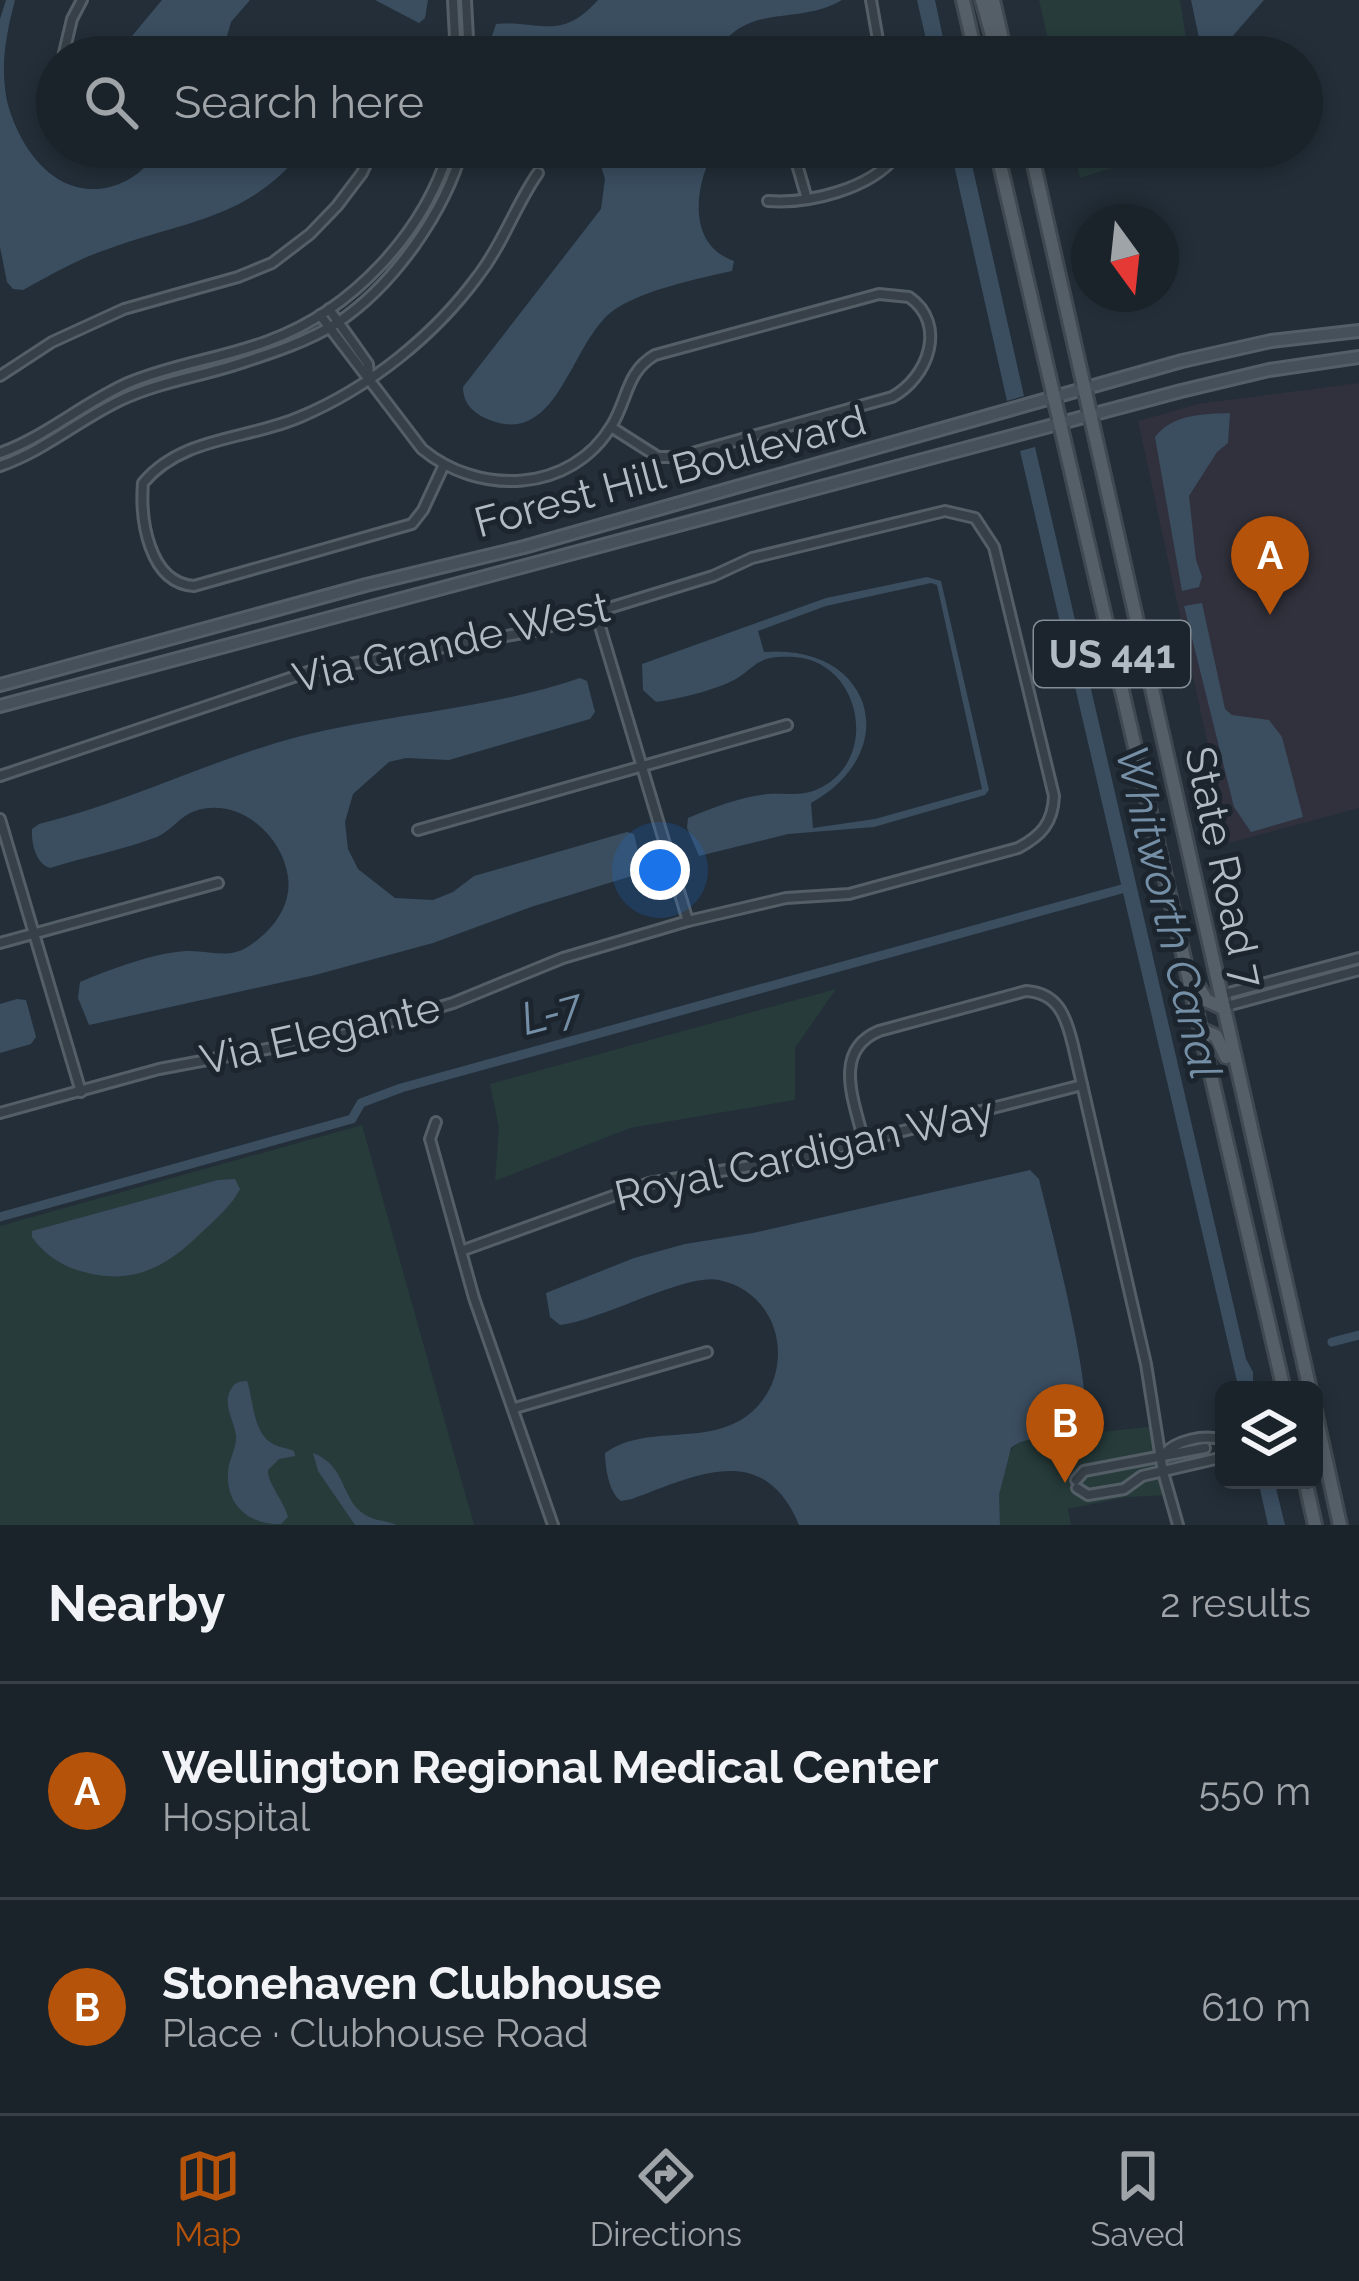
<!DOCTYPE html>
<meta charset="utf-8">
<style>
body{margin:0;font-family:Raleway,sans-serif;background:#232a32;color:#f1f3f6}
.controls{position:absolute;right:36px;bottom:36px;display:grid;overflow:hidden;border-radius:18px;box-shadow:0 6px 18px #0003}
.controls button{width:108px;height:108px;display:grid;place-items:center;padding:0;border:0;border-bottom:3px solid #383f47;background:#1a222a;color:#f1f3f6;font:60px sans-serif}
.compass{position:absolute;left:1071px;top:204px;width:108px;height:108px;border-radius:50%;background:#1a222a;box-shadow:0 6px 18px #0003;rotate:165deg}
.you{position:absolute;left:660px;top:870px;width:42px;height:42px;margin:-30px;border:9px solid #fff;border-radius:50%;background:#1a73e8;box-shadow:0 0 0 18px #1a73e833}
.badge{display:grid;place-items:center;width:78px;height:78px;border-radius:50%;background:#b45309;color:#fff;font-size:39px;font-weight:700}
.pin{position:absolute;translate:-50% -99px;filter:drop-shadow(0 3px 6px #0008)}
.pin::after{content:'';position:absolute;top:63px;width:42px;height:36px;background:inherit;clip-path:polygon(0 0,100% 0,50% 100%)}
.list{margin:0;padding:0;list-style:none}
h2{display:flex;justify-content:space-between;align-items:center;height:156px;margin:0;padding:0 48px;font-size:51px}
h2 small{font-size:39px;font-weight:400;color:#9fa4a8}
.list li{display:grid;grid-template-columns:78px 1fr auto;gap:36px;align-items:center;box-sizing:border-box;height:216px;padding:0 48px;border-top:3px solid #383f47}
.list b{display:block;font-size:45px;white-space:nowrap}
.list p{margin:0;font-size:39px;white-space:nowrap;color:#9fa4a8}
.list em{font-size:39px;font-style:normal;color:#9fa4a8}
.icon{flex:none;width:66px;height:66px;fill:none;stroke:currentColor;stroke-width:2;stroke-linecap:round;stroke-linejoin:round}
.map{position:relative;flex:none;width:1359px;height:1525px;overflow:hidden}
.search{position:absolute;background:#1a222a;box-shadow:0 6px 18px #0003;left:36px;right:36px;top:36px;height:132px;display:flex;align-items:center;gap:30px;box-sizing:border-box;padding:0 42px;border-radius:66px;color:#9fa4a8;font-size:45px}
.sheet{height:588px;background:#1a222a}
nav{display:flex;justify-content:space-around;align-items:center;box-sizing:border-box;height:168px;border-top:3px solid #383f47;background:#1a222a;font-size:33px;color:#9fa4a8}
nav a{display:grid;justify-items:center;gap:6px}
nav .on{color:#b45309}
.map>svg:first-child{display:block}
.medical{fill:#31313d}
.green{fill:#263b3a}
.water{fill:#3a4e60;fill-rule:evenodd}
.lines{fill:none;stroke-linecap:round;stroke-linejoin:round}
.canal{stroke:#3a4e60;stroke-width:9}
.street-casing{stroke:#545e66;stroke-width:14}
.secondary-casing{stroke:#545e66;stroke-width:16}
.primary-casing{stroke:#404951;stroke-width:18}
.street{stroke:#374048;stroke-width:8}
.secondary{stroke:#45505b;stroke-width:10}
.primary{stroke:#555f68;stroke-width:12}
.labels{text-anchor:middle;stroke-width:10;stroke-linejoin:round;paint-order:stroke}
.shield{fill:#1c252d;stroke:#848e97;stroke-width:3}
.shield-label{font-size:39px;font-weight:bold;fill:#b1bbc4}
.street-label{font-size:42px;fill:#b1bbc4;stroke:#1c252d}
.water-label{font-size:45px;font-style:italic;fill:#748fa6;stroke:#1c252d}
</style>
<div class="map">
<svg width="1359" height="1525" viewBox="0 0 1359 1525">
<rect width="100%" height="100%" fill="#232e38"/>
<polygon class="medical" points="1359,383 1359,808 1229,843 1138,421 1198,404"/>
<g class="green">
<polygon points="1039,0 1180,0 1189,57 1052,57"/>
<polygon points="1073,147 1160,147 1142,158 1080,178"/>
<polygon points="836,989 795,1048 795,1100 630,1128 495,1181 499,1128 490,1084"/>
<polygon points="362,1125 474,1525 0,1525 0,1226"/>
<path d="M 1156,1426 L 1170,1495 L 1127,1497 L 1068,1509 L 1071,1525 L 1000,1525 C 997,1499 999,1459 1019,1441 Z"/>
</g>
<g class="water">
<path d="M 6,0 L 15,0 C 6,35 0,65 7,101 C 19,148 55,200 110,187 C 132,181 148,168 159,147 L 306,147 C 248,221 188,219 108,249 C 78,259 50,275 23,290 L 13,289 L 7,282 L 0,247 L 0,19 Z"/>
<polygon points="162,0 250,0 231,22 221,57 131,57 127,42"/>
<polygon points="375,0 428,0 425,18 419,23"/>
<path d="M 598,0 L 842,0 C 797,27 744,0 714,57 L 493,57 L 491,39 L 496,24 C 542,20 560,42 598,0 Z"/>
<polygon points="917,0 935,0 947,57 930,57"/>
<polygon points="1191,0 1264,0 1224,46 1202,52"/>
<path d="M 595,147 L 716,147 C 695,182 685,244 734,261 L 732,271 C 696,279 648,289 617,308 C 569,337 560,457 481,416 C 469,409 463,400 463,387 L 601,209 L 605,179 Z"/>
<polygon points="950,147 968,147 1024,396 1007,401"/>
<path d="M 1230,413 L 1228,443 L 1217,452 L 1189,496 L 1196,560 L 1202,577 L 1199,587 L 1182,591 L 1155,437 C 1173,414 1203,414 1230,413 Z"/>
<polygon points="1035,447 1246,1359 1253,1372 1253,1390 1239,1390 1020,451"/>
<path d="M 927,577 L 941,581 L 989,790 L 985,795 L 874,827 L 788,834 L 699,856 L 687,828 L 688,818 C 711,808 743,796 768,794 C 788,793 804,797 822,787 C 880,756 860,661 794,657 C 751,655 758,669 728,683 C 707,692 678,699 656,702 L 643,690 L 642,664 L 826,598 ZM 931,583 L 937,585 L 982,789 L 875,819 L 813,828 L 811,803 C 906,750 871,643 764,652 L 758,631 L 826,606 Z"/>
<polygon points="1202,603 1225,709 1232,715 1269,720 1282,737 1303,817 1251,832 1234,807 1184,606"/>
<path d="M 580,678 L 587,681 L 595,712 L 590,719 L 449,760 L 406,758 L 389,762 L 353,794 L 345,822 L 348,849 L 358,869 L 395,898 L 433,900 L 453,892 L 474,876 L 627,832 L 634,834 L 642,868 L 635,875 L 531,907 L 433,943 L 315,975 L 89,1025 L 78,998 L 80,982 C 108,970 156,952 187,951 C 209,950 228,960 249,946 C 272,931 292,906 288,877 C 283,836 239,796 195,811 C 180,816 171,831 157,837 C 123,850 85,857 50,868 C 36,864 31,843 32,829 L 39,824 C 129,802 212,759 301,736 C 393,713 490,709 580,678 Z"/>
<polygon points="17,999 26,1000 36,1037 31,1044 0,1053 0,1004"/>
<path d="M 1030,1170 L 1039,1179 C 1047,1213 1101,1414 1081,1431 C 1062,1447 1031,1430 1011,1448 L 999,1495 L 1000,1525 L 799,1525 C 764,1440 697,1475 632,1499 L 621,1501 C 609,1493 605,1467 605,1453 C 644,1425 699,1444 739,1421 C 798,1387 789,1295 719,1280 C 685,1273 603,1320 560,1325 L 550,1317 L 546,1293 L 634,1258 L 685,1244 L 753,1233 Z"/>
<path d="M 235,1179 L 240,1189 C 231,1206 217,1218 203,1231 C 165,1269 130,1287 77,1270 C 60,1265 42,1252 32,1237 L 32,1231 L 218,1180 Z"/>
<path d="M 247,1381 C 254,1400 252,1435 275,1445 C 281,1448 288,1448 294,1451 L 295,1456 L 279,1459 L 268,1470 C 267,1483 284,1501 288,1517 L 281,1524 C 250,1525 226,1506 228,1473 C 228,1460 237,1449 236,1435 C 234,1420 222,1404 231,1389 C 236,1381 239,1382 247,1381 Z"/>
<path d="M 313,1453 C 349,1467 339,1502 369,1517 C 378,1521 388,1521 397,1525 L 355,1525 L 318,1471 Z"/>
<polygon points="1258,1480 1274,1480 1285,1525 1268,1525"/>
</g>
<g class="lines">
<g class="canal">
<polyline points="0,1217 352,1119 361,1103 401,1088 1129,887"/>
<polyline points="1332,1342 1359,1335"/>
</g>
<defs>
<g id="street">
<polyline points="453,0 456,57"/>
<polyline points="466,0 469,57"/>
<polyline points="871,0 881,57"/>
<polyline points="63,57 72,19 82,0"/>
<polyline points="292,57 312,50 357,57"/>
<polyline points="792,147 807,199"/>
<path d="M 768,201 C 809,204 870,189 896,156 L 897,147"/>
<polyline points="329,309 368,364 369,376"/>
<path d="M 320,315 L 422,449 C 478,496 571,494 612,425 C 628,399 626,372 655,355 L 879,294 L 909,297 C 948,324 928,378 892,397 L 678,457 L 658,457 L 611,427"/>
<polyline points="0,376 52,342 124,309 238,277 272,263 310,234 337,206 362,173 374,147"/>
<path d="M 0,453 C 47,436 83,403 128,383 C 173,364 223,358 268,341 C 353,310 425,232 450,147"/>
<path d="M 0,466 C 44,451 79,420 121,400 C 157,383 197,377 235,365 C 269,354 307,342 337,323 C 394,285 445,212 463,147"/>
<path d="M 443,467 L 423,510 L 412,524 L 194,586 C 149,583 140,520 143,483 C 182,436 247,440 300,417 C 369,388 434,336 478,276 C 503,244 515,206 538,173"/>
<polyline points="596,613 688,921"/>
<path d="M 0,776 L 311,671 L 534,631 L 713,576 L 752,558 L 945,511 L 975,518 L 994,547 L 1054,796 C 1053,823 1041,836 1018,848 L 849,894 L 786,898 L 688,921 L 563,958 L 453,1003 L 352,1033 L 159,1069 L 0,1113"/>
<polyline points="0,819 81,1092"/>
<polyline points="418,830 787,725"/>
<polyline points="0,943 218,883"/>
<polyline points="1221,995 1359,958"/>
<polyline points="1223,1007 1359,970"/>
<polyline points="436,1122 430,1139 474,1298 553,1525"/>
<path d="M 864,1142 C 855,1103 831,1051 879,1031 L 1026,991 C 1058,993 1066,1016 1073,1045 L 1146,1364 L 1163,1472 L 1178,1525"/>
<polyline points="461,1251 649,1183 798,1158 1082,1085"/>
<polyline points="515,1408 707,1352"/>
<path d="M 1162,1456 C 1175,1440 1204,1434 1224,1440"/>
<polyline points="1076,1480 1084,1471 1205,1448"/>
<polyline points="1077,1488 1088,1495 1124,1489 1142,1476 1224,1457"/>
</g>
<g id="secondary">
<polyline points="0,685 366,585 524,547 1182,361 1271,341 1359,331"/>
<polyline points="0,706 1181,391 1269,370 1359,357"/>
</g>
<g id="primary">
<polyline points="963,0 976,57"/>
<polyline points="982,0 998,57"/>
<polyline points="993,0 1006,57"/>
<polyline points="996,147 1284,1390"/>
<polyline points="1030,147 1310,1390"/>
<polyline points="1194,979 1206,1000 1221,1007"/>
<polyline points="1200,1029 1216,1036 1226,1057"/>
<polyline points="1314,1407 1340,1525"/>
<polyline points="1305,1480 1315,1525"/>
</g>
</defs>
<use href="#street" class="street-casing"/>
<use href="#secondary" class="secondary-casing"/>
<use href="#primary" class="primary-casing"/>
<use href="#street" class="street"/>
<use href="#secondary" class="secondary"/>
<use href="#primary" class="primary"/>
</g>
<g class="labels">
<rect class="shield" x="1034" y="621" width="156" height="66" rx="9"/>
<g class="shield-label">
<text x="1112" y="668">US 441</text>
</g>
<g class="street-label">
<text transform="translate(670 471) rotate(-15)" y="15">Forest Hill Boulevard</text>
<text transform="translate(451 642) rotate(-13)" y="15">Via Grande West</text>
<text transform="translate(1225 867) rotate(78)" y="15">State Road 7</text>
<text transform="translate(320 1033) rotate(-13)" y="15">Via Elegante</text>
<text transform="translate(804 1153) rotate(-13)" y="15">Royal Cardigan Way</text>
</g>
<g class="water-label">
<text transform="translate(1169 912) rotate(77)" y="16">Whitworth Canal</text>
<text transform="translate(551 1012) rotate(-15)" y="16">L-7</text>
</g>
</g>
</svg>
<div class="controls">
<button><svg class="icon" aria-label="layers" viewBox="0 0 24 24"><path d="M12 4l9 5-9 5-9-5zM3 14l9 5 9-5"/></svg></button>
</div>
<svg class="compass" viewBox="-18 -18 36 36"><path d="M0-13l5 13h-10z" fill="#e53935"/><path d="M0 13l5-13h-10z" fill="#9fa4a8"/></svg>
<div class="you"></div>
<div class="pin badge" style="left:1270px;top:615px">A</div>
<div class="pin badge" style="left:1065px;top:1483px">B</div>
<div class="search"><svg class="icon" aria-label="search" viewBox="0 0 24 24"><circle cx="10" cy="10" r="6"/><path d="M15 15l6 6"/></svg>Search here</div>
</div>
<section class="sheet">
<h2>Nearby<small>2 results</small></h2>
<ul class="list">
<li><span class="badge">A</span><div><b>Wellington Regional Medical Center</b><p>Hospital</p></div><em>550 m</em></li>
<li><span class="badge">B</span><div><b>Stonehaven Clubhouse</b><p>Place · Clubhouse Road</p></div><em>610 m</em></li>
</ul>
</section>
<nav>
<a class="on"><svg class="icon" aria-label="map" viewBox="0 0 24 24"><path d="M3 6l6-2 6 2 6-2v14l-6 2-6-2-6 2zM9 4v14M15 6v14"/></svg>Map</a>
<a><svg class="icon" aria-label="directions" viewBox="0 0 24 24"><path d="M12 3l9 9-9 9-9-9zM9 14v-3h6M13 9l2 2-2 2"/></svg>Directions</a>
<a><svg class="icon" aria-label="saved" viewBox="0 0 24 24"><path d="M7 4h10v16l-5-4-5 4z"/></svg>Saved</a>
</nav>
